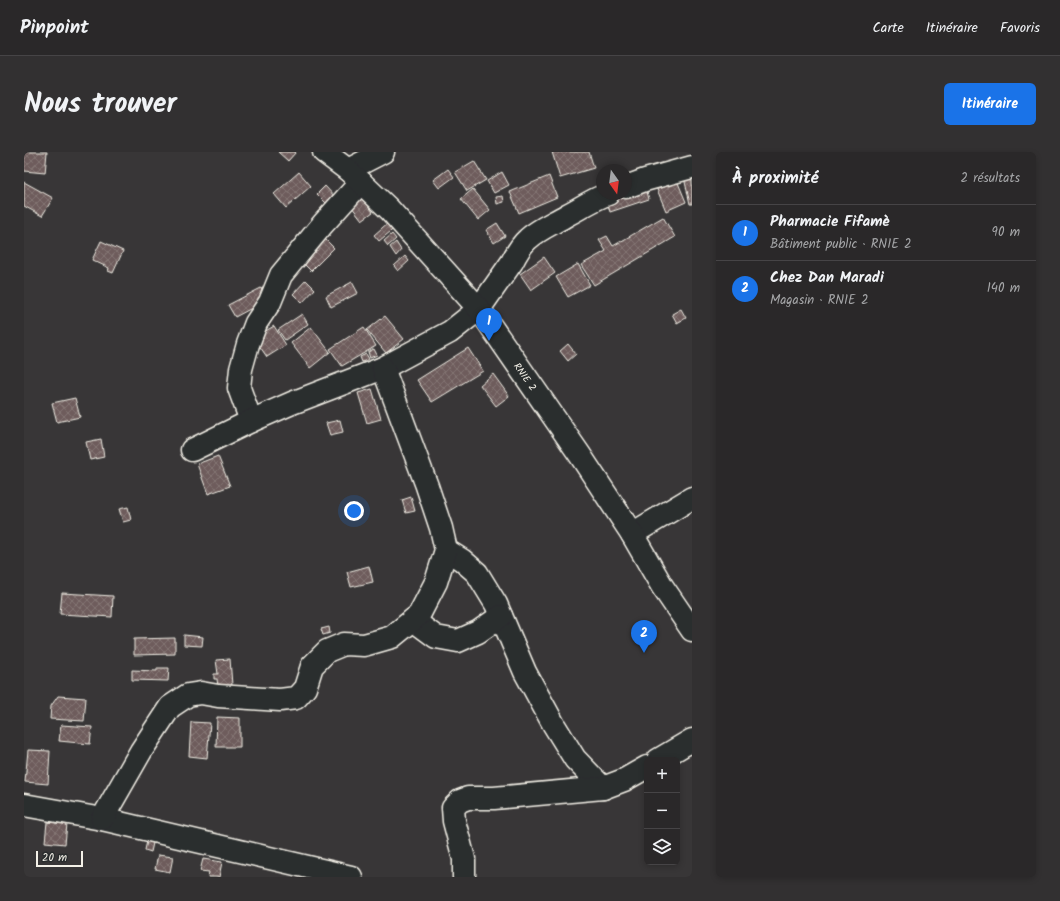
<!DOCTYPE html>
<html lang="fr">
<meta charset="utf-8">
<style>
body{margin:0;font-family:Kalam,sans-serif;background:#323031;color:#f1f3f6}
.controls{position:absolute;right:12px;bottom:12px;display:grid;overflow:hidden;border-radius:6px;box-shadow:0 2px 6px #0003}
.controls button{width:36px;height:36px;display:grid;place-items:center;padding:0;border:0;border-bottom:1px solid #464446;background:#2a2829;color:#f1f3f6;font:20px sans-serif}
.compass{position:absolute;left:572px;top:12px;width:36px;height:36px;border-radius:50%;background:#2a2829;box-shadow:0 2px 6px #0003;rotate:166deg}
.scale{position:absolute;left:12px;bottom:10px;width:47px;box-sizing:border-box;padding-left:4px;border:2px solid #f4f1e8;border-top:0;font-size:11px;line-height:14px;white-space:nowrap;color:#f4f1e8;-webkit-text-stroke:3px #2a2d2e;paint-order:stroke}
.you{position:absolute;left:330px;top:359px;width:14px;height:14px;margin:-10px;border:3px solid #fff;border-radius:50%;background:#1a73e8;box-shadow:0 0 0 6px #1a73e833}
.badge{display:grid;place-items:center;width:26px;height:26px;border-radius:50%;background:#1a73e8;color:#fff;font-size:13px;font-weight:700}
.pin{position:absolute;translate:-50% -33px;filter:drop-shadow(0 1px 2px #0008)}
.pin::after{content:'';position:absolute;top:21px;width:14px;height:12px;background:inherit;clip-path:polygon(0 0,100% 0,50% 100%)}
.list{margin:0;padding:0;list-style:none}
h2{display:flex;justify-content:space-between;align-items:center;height:52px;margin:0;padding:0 16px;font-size:17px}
h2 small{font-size:13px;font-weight:400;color:#a5a6a8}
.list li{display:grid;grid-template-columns:26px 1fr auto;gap:12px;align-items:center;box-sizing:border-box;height:56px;padding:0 16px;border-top:1px solid #464446}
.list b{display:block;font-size:15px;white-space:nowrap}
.list p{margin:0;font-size:13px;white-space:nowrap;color:#a5a6a8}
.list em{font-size:13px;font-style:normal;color:#a5a6a8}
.icon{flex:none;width:22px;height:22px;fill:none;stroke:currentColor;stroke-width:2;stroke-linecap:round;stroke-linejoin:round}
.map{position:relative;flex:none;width:668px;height:725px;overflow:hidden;border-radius:6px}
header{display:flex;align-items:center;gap:24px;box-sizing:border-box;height:56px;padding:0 20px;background:#2a2829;border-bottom:1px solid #464446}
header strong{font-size:19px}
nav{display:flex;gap:22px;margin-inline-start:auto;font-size:14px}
.intro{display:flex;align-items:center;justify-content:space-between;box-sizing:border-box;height:96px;padding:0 24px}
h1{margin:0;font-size:28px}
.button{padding:10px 18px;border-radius:6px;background:#1a73e8;color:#fff;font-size:14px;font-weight:700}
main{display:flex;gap:24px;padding:0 24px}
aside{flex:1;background:#2a2829;border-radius:6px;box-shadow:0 2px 6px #0003}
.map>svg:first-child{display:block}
.building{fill:url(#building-cross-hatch);stroke:#f4f1e8}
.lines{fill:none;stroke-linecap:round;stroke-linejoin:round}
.minor-casing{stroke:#f4f1e8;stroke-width:25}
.highway-casing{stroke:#f4f1e8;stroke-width:25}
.minor{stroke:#2a2d2e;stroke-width:22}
.highway{stroke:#2a2d2e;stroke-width:22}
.labels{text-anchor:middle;stroke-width:3;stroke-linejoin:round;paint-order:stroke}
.street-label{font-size:10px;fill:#f4f1e8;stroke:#2a2d2e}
</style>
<header>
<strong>Pinpoint</strong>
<nav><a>Carte</a><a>Itinéraire</a><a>Favoris</a></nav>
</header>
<div class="intro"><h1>Nous trouver</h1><a class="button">Itinéraire</a></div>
<main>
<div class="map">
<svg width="668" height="725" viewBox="0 0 668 725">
<defs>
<pattern id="building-cross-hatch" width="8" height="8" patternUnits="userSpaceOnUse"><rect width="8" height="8" fill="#6e5c5b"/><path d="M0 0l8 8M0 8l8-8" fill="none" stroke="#837473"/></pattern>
</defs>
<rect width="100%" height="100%" fill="#383637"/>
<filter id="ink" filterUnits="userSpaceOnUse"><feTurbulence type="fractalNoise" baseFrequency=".025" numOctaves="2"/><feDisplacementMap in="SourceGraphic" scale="8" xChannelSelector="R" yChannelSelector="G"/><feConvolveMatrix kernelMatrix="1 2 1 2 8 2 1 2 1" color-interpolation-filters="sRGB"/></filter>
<g filter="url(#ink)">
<g class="building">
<polygon points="0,0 23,0 21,21 0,19"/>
<polygon points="254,0 272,0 264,9"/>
<polygon points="528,0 565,0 570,16 536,26"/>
<polygon points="450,9 462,28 443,39 431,20"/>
<polygon points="424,17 430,25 415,36 409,28"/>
<polygon points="668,19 668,52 666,52 659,21"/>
<polygon points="275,20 287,34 262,56 250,42"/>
<polygon points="478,20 485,33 470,41 463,29"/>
<polygon points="525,24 533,45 495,61 486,40"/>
<polygon points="652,26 662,50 642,59 632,35"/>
<polygon points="0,30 29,46 18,64 0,54"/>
<polygon points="621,33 625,47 586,60 582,45"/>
<polygon points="301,34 313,47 305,54 293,42"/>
<polygon points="449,37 466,58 454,68 437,47"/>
<polygon points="335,41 349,60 338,68 324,50"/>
<polygon points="479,44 480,50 473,52 472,45"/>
<polygon points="639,65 651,85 570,133 557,113 582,99 575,88 583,84 589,94"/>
<polygon points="366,69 372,75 355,89 350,83"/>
<polygon points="473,71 481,84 470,91 462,78"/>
<polygon points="368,82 372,87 364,94 360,89"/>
<polygon points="301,87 310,96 287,119 278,110"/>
<polygon points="77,89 99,99 89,121 84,119 85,116 68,108"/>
<polygon points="372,90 377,98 372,104 366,95"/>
<polygon points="381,104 385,109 374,119 370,114"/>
<polygon points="520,105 531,121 507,138 496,122"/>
<polygon points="554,112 566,133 544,145 532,125"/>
<polygon points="282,128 291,137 278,151 269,142"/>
<polygon points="328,130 334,141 307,155 302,144"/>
<polygon points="237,136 243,148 211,165 204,153"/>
<polygon points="657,157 662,166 653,171 648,162"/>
<polygon points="278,162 284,172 261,188 254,178"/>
<polygon points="361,164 380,187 362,201 343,178"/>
<polygon points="250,174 262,193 243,205 230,186"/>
<polygon points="287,175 306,200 286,216 267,191"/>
<polygon points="340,175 352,194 318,214 306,197"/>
<polygon points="544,192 552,202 544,209 536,199"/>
<polygon points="444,196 459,219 408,250 393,228"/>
<polygon points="350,197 353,203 346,206 344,200"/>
<polygon points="342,202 345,207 338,210 336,205"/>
<polygon points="469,222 485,244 472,254 456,233"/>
<polygon points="348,237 357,267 343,271 334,241"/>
<polygon points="51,246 56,265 33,270 28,251"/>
<polygon points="316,268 319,280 306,283 302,271"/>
<polygon points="77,287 80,305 66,308 62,290"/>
<polygon points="194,304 206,334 184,342 173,312"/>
<polygon points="387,345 391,359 382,361 378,348"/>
<polygon points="104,355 107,368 99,370 95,357"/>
<polygon points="345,414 349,430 327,435 323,420"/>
<polygon points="38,441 89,444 88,465 36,462"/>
<polygon points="305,475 306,481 299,483 297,477"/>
<polygon points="160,483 179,485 178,494 160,493"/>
<polygon points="151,486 151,502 110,503 110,487"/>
<polygon points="206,507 208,533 194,535 193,527 190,527 190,522 194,522 192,508"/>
<polygon points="133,516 145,516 144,529 108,528 108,518 133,519"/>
<polygon points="34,544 62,546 60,569 26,567 27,554"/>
<polygon points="193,565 216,566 216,595 192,595"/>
<polygon points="167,570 186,571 183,606 165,604"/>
<polygon points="37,573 68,575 66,592 35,589"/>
<polygon points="4,598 26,599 24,632 1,630"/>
<polygon points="23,670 43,672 41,692 21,690"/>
<polygon points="123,689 129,691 127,700 121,698"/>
<polygon points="134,703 149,705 146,720 131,717"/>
<polygon points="179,707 198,710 195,725 184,725 185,720 176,719"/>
</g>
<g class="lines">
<defs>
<g id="minor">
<polyline points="324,18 359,0"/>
<polyline points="602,35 621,28 668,15"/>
<polyline points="227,269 215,236 217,217 224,192 232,171 246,150 257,123 299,72 337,30"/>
<path d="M 168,298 L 227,269 L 268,251 L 359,216 L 426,180 L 455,157 L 488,110 C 492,102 497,93 504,87 C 515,77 530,71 543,63 C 557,56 569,47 584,42"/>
<polyline points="608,382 668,346"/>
<polyline points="422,398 438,408 453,421 472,452 501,520 530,573 551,607 579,636"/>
<polyline points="389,468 412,485 434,489 454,480 477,464"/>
<polyline points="634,608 668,588"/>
<polyline points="0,653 78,667 327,725"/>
<polyline points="78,667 117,599 146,555 164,543 177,541 194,544 256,548 272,546 281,536 288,514 303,499 320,492 340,493 368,485 395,463 412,430 422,398 417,376 403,334 359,216"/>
<polyline points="440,725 440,707 430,669 429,656 436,649 444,646 470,646 579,636 600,628 623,615"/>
</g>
<g id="highway">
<path id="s1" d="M 300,0 L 324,18 L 365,57 L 455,157 L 556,303 L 608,382 L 638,434 L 668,478"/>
</g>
</defs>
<use href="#minor" class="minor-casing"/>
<use href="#highway" class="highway-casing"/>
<use href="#minor" class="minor"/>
<use href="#highway" class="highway"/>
</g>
</g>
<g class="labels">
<g class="street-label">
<text dy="4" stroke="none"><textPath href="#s1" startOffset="303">RNIE 2</textPath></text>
</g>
</g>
</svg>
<div class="controls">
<button>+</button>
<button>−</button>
<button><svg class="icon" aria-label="layers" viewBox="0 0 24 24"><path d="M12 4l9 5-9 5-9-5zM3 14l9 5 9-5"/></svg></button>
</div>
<svg class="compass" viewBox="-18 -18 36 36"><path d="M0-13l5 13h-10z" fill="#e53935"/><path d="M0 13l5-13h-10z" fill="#a5a6a8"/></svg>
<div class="scale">20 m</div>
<div class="you"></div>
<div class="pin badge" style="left:465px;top:189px">1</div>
<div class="pin badge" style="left:620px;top:501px">2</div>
</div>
<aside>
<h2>À proximité<small>2 résultats</small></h2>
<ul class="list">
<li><span class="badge">1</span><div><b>Pharmacie Fifamè</b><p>Bâtiment public · RNIE 2</p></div><em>90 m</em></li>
<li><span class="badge">2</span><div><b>Chez Dan Maradi</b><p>Magasin · RNIE 2</p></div><em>140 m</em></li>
</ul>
</aside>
</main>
